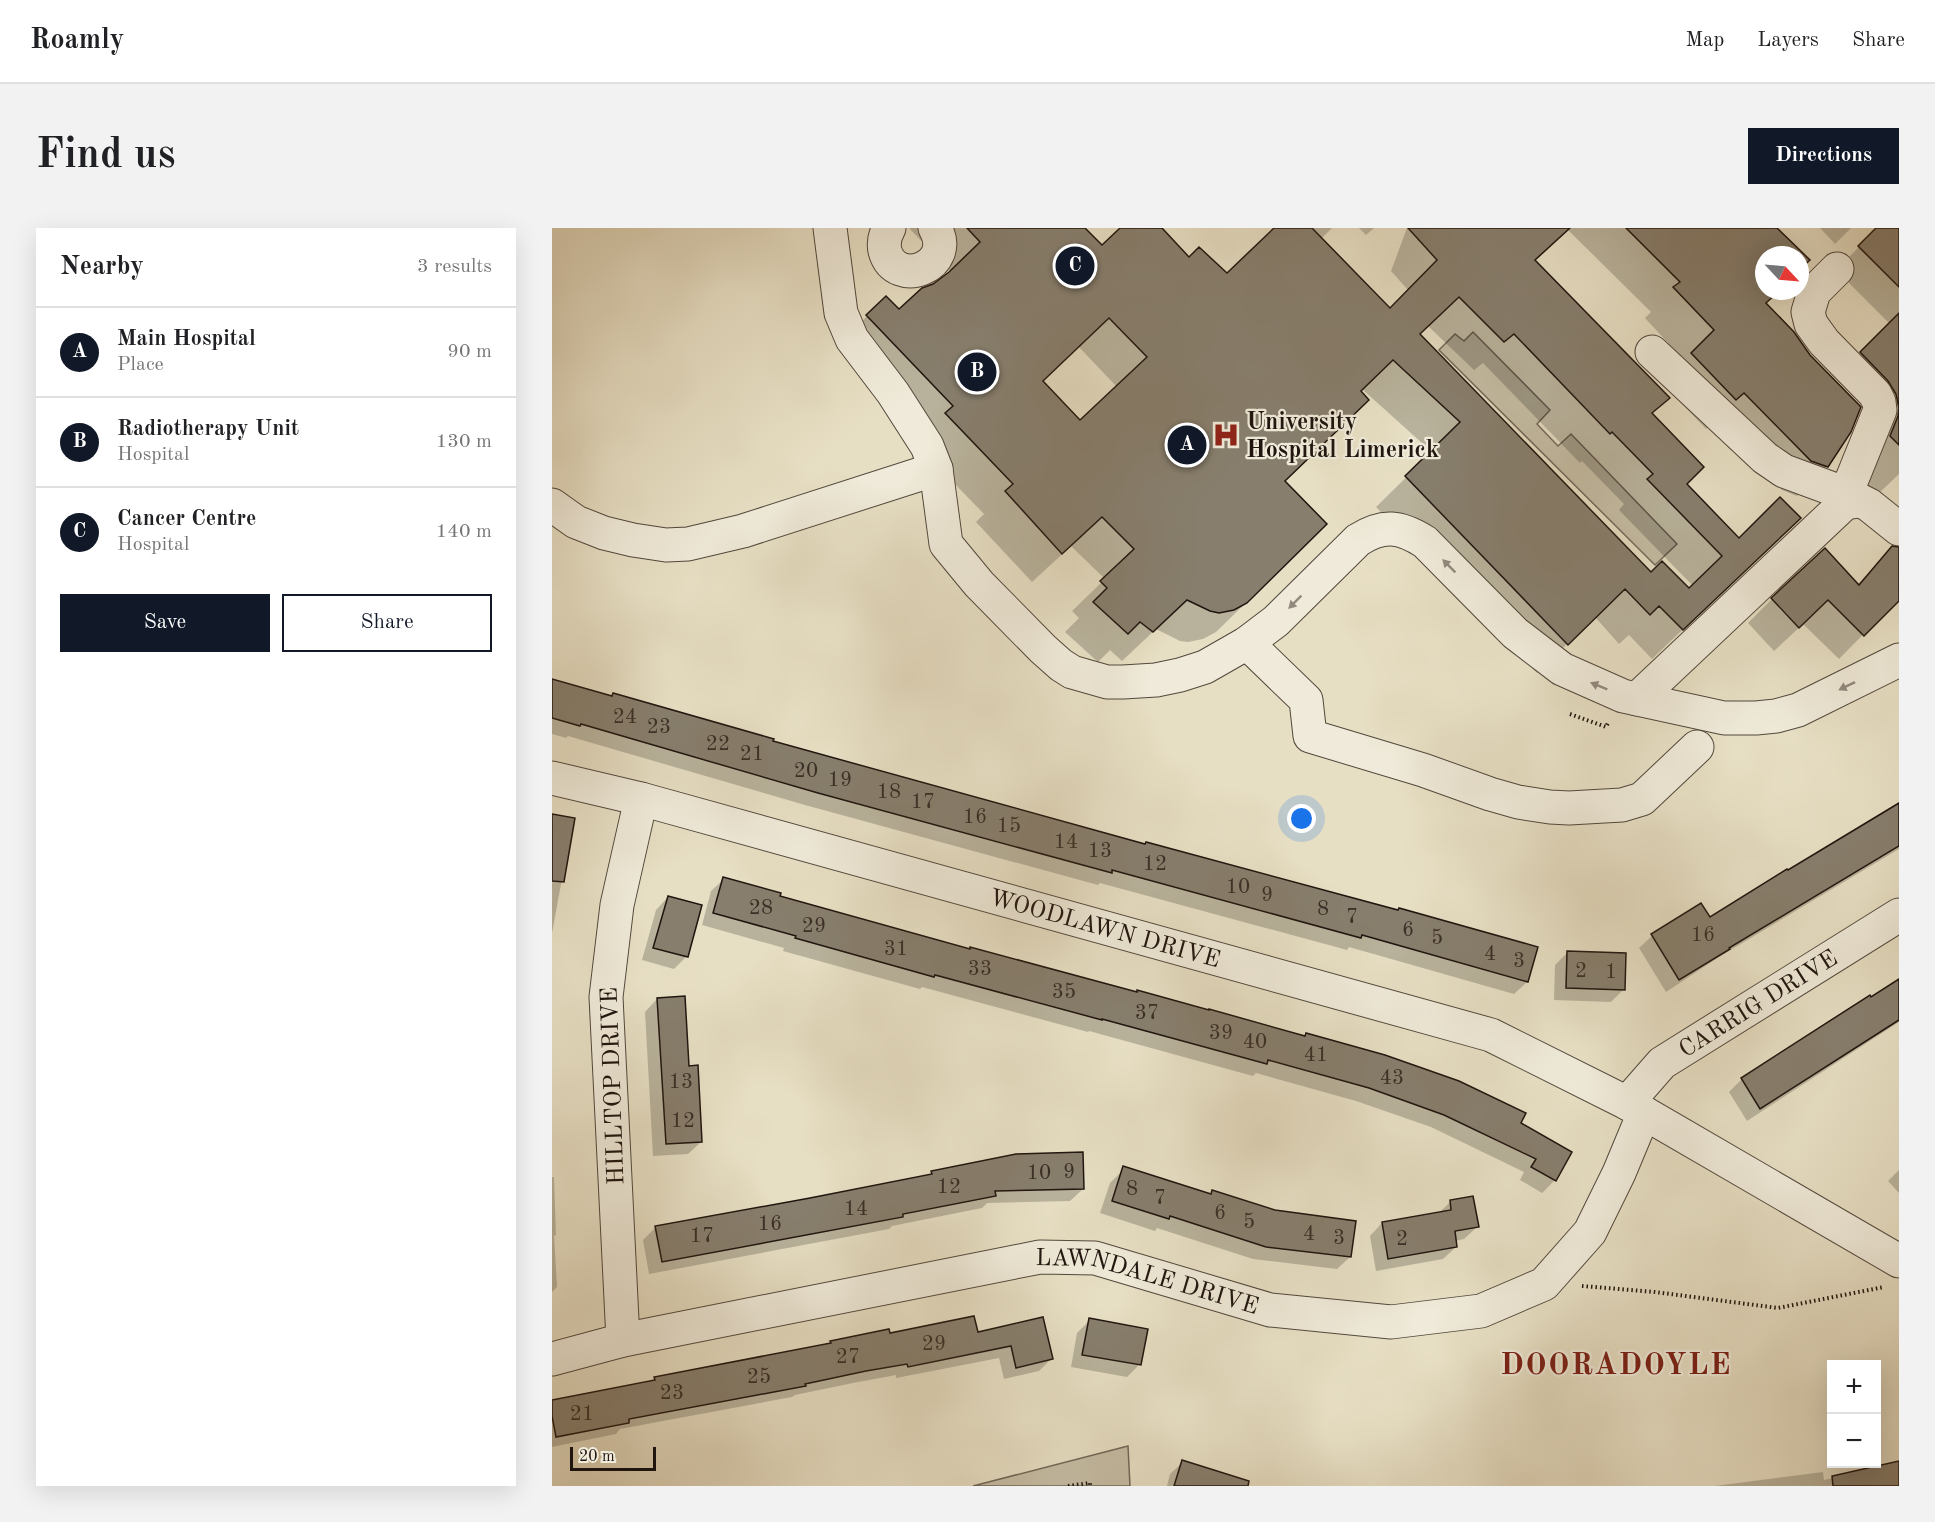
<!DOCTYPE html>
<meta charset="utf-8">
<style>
body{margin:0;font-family:"Old Standard TT",serif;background:#f2f2f2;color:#202124}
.controls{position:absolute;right:18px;bottom:18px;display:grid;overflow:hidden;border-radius:0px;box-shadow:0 6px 24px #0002}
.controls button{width:54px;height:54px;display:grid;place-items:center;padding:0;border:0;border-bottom:2px solid #e0e0e0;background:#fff;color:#202124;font:30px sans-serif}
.compass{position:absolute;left:1203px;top:18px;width:54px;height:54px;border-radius:50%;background:#fff;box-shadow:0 6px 24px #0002;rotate:116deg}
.scale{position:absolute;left:18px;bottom:15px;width:86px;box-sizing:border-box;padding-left:6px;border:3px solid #20150f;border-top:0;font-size:16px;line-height:21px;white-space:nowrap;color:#20150f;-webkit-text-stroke:4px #efead9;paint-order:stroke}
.you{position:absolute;left:750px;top:591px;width:21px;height:21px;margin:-15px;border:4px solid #fff;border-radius:50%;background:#1a73e8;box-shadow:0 0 0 9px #1a73e833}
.badge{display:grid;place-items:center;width:39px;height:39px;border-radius:50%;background:#111827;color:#fff;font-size:20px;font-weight:700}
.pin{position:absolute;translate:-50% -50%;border:3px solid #fff;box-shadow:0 2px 6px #0006}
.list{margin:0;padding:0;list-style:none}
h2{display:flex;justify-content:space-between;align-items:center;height:78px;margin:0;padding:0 24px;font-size:26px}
h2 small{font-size:20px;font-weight:400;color:#757577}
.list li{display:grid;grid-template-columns:39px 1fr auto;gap:18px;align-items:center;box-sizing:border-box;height:90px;padding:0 24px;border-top:2px solid #e0e0e0}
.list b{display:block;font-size:22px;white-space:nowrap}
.list p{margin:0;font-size:20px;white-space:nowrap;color:#757577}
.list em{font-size:20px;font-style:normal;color:#757577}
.actions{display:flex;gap:12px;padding:18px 24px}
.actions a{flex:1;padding:14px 0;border:2px solid #111827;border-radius:0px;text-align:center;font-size:21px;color:#111827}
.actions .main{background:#111827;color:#fff}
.map{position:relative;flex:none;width:1347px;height:1258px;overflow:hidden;border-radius:0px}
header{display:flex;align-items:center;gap:36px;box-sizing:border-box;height:84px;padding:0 30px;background:#fff;border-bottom:2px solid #e0e0e0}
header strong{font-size:28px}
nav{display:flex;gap:33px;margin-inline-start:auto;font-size:21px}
.intro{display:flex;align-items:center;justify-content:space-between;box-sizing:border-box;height:144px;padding:0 36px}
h1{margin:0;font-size:42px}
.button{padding:15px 27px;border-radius:0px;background:#111827;color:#fff;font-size:21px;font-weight:700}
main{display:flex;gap:36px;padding:0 36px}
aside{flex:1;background:#fff;border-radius:0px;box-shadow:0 6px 24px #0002}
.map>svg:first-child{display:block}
.green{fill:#c5bda5;stroke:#72695a;stroke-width:1.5}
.shadow{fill:#0003;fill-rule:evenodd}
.building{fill:#877e6d;stroke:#20150f;stroke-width:1.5;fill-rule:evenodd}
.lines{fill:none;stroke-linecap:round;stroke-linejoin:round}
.minor-casing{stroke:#52483c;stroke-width:35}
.path{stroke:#20150f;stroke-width:4;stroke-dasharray:1.5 3;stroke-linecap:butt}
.minor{stroke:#efead9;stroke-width:33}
.oneway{fill:#928a7e}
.labels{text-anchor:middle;stroke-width:4.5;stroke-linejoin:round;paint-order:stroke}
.number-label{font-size:21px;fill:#3a2f26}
.poi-label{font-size:24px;font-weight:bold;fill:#20150f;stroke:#efead9;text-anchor:start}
.street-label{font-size:24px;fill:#20150f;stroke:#efead9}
.district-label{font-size:30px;font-weight:bold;letter-spacing:1.5px;fill:#7a1f14;stroke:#efead9}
</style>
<header>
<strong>Roamly</strong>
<nav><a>Map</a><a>Layers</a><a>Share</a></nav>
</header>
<div class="intro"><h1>Find us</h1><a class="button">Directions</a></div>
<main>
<aside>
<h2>Nearby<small>3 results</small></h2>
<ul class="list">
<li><span class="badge">A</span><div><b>Main Hospital</b><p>Place</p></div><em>90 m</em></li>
<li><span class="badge">B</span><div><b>Radiotherapy Unit</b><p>Hospital</p></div><em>130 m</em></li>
<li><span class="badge">C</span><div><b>Cancer Centre</b><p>Hospital</p></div><em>140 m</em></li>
</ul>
<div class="actions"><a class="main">Save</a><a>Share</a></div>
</aside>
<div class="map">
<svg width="1347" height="1258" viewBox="0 0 1347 1258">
<rect width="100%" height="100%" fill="#e7dfc4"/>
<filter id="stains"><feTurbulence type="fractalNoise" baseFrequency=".00333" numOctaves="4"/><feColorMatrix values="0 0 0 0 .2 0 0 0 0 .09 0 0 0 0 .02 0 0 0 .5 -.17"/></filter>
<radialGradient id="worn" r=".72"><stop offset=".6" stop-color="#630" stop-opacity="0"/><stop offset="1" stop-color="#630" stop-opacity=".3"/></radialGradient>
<g class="green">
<polygon points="921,104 998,182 985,196 1006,218 1019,206 1125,316 1103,337 887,122 903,106 912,113"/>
<polygon points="576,1218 578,1258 421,1258"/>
</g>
<g class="shadow">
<path d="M 357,0 L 531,0 L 549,20 L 571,0 L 608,0 L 637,31 L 675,47 L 740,0 L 780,0 L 769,11 L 838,82 L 857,63 L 839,43 L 855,0 L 1223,0 L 1255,32 L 1248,39 L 1248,27 L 1212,27 L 1212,63 L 1224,63 L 1212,75 L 1275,238 L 1245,268 L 1230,262 L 1161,194 L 1154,201 L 1111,156 L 1133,133 L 1093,90 L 1099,84 L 1016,2 L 983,33 L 1115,170 L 1099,186 L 1133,256 L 1187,312 L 1247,290 L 1100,431 L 1077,407 L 1067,416 L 1043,389 L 985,445 L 824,279 L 880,224 L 810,161 L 731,253 L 744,326 L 664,404 L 651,411 L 636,414 L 628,413 L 604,401 L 570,433 L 558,422 L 546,434 L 513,404 L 527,390 L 520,383 L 553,351 L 519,318 L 480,354 L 424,294 L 432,286 L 364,216 L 286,118 L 315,88 L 347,84 L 399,44 ZM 876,98 L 922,142 L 931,135 L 1028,235 L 1030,233 L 1072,276 L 1067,282 L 1141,358 L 1137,362 L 1099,346 L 867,107 ZM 526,118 L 565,159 L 528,194 L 490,153 Z"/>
<polygon points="807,0 822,0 814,7"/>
<polygon points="1268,0 1299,0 1283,16"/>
<polygon points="1326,0 1341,0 1347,6 1347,148 1316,179 1286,148 1338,96 1284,42"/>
<polygon points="1341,162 1347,168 1347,246 1325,267 1303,244 1307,197"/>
<polygon points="1340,320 1347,325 1347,370 1287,431 1251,396 1222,423 1196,395 1220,371 1305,357"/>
<polygon points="0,453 592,617 845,683 975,754 962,766 797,719 795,722 548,655 546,657 253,577 16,508 14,510 0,506"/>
<polygon points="1347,577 1347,621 1167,729 1114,764 1087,720 1100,708 1149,677 1157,691"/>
<polygon points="0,587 21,591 0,705"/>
<polygon points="172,651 226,669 967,896 1003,952 990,965 968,952 972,944 879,899 804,873 704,845 701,848 537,803 536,804 370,759 368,761 231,723 232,720 150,697 159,663"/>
<polygon points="116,669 135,728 122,741 90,732 104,682"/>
<polygon points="1015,725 1072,761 1059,774 1002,772 1003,737"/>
<polygon points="1347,752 1347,794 1195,893 1177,864 1190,851"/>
<polygon points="105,771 136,839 149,914 136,926 101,928 93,784"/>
<polygon points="571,942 658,967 660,964 798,1029 785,1041 701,1031 605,1000 603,1003 548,985 558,955"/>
<polygon points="1347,942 1347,965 1336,953"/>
<polygon points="380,944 531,961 518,973 435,975 430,980 340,998 337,1001 97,1046 91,1012 104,999 376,948"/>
<polygon points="0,949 2,949 4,1007 2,1008 5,1059 0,1064"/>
<polygon points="898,974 925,999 912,1011 903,1013 904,1019 891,1031 824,1043 818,1008 830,995 886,986"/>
<polygon points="538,1092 587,1137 575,1149 519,1139 525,1105"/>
<polygon points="336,1106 424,1106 499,1131 487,1143 452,1151 447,1130 344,1150 344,1147 301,1155 243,1167 240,1169 68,1201 64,1206 0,1219 0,1174 99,1154 103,1150 276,1117 279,1114"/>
<polygon points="631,1234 679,1258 615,1258 618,1246"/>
<polygon points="1347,1235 1347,1258 1163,1258 1271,1244 1272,1252"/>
</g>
<g class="building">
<path d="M 415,0 L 533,0 L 550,17 L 568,0 L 610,0 L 637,29 L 647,19 L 675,45 L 722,0 L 760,0 L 838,80 L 885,32 L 856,0 L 1018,0 L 983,32 L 1118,170 L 1100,185 L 1152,239 L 1135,256 L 1187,310 L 1228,269 L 1249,290 L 1131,402 L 1107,378 L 1098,387 L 1073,361 L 1016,417 L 853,248 L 908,194 L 841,132 L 809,163 L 817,172 L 733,253 L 775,296 L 695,375 L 682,382 L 667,385 L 658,383 L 635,372 L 601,404 L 588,394 L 576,406 L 541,374 L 555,360 L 548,353 L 582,321 L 550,289 L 510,326 L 453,263 L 461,256 L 393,185 L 401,178 L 314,87 L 334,68 L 347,81 L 370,60 L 381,56 L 397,44 L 428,14 ZM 907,69 L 952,114 L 962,106 L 1058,206 L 1060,204 L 1101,246 L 1095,251 L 1170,328 L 1137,360 L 1110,333 L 1099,344 L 868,106 ZM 557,90 L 595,129 L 528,192 L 491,153 Z"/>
<polygon points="1074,0 1225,0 1258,32 1248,41 1248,27 1212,27 1212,63 1227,63 1214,75 1242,104 1258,127 1309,179 1299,204 1276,239 1259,233 1192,165 1184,172 1139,125 1162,102 1121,59 1128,54"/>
<polygon points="1324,0 1347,0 1347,59 1306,18"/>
<polygon points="1347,85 1347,217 1338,208 1346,188 1347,180 1344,166 1336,153 1308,124"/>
<polygon points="1340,318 1347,319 1347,373 1312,408 1276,372 1247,400 1219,370 1273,320 1307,357"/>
<polygon points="0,451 60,468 61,465 222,511 221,513 593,616 594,614 846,682 847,680 986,719 976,754 810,707 809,710 560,642 560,645 266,565 29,496 28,498 0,490"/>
<polygon points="1347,575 1347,618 1177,720 1178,721 1127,752 1099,706 1149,675 1158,689 1235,641 1236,642"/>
<polygon points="0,586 23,590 12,654 0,653"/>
<polygon points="171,649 229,665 228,668 418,721 418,719 585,764 585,762 657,782 657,781 753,808 754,805 833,827 907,853 974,885 969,895 1020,924 1004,953 979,939 984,931 892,887 817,860 716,832 715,836 550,791 550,792 383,747 382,749 243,710 244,708 161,685"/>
<polygon points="116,668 150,677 136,729 101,720"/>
<polygon points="1015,723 1074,725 1073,762 1014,760"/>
<polygon points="1347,751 1347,792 1208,881 1189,850 1318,767 1319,769"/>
<polygon points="133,768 137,838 146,837 150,914 114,916 105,770"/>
<polygon points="531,924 532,961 443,963 444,968 351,986 351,989 110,1034 103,998 258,970 380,946 379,943 464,926"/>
<polygon points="571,938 659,966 660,962 723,982 804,993 799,1029 714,1019 618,988 617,991 560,973"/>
<polygon points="921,968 927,999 903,1003 905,1019 836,1031 830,994 899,982 898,972"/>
<polygon points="422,1088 426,1104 491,1089 501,1131 464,1140 459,1118 356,1139 355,1136 314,1143 253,1156 254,1158 77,1191 77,1195 4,1209 0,1188 0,1172 103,1152 102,1149 279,1115 278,1113 337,1101 338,1105"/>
<polygon points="537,1090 596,1101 589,1137 530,1127"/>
<polygon points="630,1232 697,1253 696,1258 622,1258"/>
<polygon points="1347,1233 1347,1258 1281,1258 1280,1248"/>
</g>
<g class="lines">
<defs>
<g id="minor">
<path d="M 278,0 L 289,85 L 300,111 L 341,165 L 375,218 L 384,241 L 394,316 L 427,356 L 491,421 L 509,437 L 520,444 L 555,454 L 571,454 L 604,452 L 628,447 L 653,439 L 695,415 L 724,393 L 806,312 C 831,296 848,298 873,314 L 963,405 L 1010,441 L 1071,468 L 1172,490 L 1204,490 L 1224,488 L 1246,482 L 1347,432"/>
<path d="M 337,0 C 333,7 331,14 333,23 C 344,62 405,38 383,0"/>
<polyline points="1285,41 1262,64 1256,84 1259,96 1272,114 1323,166 1327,174 1328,182 1294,266"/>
<polyline points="1100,124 1213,230 1232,243 1297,267 1317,277 1347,301"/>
<polyline points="0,277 24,294 52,305 81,312 114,317 136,316 191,303 384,241"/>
<polyline points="695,415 754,472 758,508 871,542 938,566 966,574 998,579 1017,580 1070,577 1090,571 1145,519"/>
<polyline points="1085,471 1293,275 1307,273"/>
<path id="s1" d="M 0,550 L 89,571 L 939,807 L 1075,875 L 1347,1033"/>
<path id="s2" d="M 1075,875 L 1110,835 L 1347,687"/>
<polyline points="71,1112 54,769 65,677 89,571"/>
<path id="s3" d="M 0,1131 L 71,1112 L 488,1029 L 543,1030 L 718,1082 L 839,1094 L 929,1083 L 992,1056 L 1038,1004 L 1067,945 L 1092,885"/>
</g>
</defs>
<use href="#minor" class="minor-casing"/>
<g class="path">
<polyline points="1018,486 1054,499 1057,493"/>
<polyline points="1030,1058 1103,1064 1226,1080 1332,1059"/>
<polyline points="516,1258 538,1255 538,1258"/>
</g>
<use href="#minor" class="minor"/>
</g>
<defs><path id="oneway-solid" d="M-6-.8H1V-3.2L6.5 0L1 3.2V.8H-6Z" transform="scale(1.5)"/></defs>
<g class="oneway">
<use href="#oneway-solid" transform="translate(897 338) rotate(-135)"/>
<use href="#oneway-solid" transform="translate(743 374) rotate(135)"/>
<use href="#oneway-solid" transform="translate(1047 458) rotate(-158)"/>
<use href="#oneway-solid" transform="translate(1295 458) rotate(154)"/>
</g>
<defs>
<symbol id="hospital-bare" viewBox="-9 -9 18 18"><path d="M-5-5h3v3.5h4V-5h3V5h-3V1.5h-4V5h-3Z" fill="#8f2418" stroke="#efead9" stroke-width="2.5" paint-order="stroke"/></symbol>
</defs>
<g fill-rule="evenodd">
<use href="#hospital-bare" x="655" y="188" width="38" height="38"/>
</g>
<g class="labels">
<g class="number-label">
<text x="73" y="495">24</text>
<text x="107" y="505">23</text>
<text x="166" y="522">22</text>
<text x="200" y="532">21</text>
<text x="254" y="549">20</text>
<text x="288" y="558">19</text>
<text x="337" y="570">18</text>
<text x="371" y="580">17</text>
<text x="423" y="595">16</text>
<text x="457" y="604">15</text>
<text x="514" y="620">14</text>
<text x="548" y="629">13</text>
<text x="603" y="642">12</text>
<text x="686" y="665">10</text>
<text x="715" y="673">9</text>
<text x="209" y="686">28</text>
<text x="771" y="687">8</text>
<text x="800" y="695">7</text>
<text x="262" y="704">29</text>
<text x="856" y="708">6</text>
<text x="1151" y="713">16</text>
<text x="885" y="716">5</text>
<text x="344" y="727">31</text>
<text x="938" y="732">4</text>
<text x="967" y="739">3</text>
<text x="428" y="747">33</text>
<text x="1029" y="749">2</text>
<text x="1059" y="750">1</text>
<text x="512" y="770">35</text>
<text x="595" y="791">37</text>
<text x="669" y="811">39</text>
<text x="703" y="820">40</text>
<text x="764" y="833">41</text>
<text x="840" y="856">43</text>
<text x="129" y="860">13</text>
<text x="131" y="899">12</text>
<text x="517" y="950">9</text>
<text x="487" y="951">10</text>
<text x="397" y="965">12</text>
<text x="580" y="967">8</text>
<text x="608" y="976">7</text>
<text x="304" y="987">14</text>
<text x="668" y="991">6</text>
<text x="697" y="1000">5</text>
<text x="218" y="1002">16</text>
<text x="757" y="1012">4</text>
<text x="150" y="1014">17</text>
<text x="787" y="1016">3</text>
<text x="850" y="1017">2</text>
<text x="382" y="1122">29</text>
<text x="296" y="1135">27</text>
<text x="207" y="1155">25</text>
<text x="120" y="1171">23</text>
<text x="30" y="1192">21</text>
</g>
<g class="poi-label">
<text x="694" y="201">University<tspan x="694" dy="28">Hospital Limerick</tspan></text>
</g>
<g class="street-label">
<text dy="8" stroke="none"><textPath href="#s1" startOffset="573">WOODLAWN DRIVE</textPath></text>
<text dy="8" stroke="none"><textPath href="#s2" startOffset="166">CARRIG DRIVE</textPath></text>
<text transform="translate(60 858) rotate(-92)" y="8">HILLTOP DRIVE</text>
<text dy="8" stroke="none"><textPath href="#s3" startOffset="609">LAWNDALE DRIVE</textPath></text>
</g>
<g class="district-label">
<text x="1064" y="1146">DOORADOYLE</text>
</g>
</g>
<rect width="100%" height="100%" filter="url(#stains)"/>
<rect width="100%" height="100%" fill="url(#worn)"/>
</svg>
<div class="controls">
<button>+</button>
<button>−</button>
</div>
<svg class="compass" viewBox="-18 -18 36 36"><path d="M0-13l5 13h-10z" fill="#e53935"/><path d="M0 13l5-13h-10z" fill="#757577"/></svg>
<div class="scale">20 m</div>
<div class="you"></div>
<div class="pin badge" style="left:635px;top:217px">A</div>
<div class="pin badge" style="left:425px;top:144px">B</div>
<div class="pin badge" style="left:523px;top:38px">C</div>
</div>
</main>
